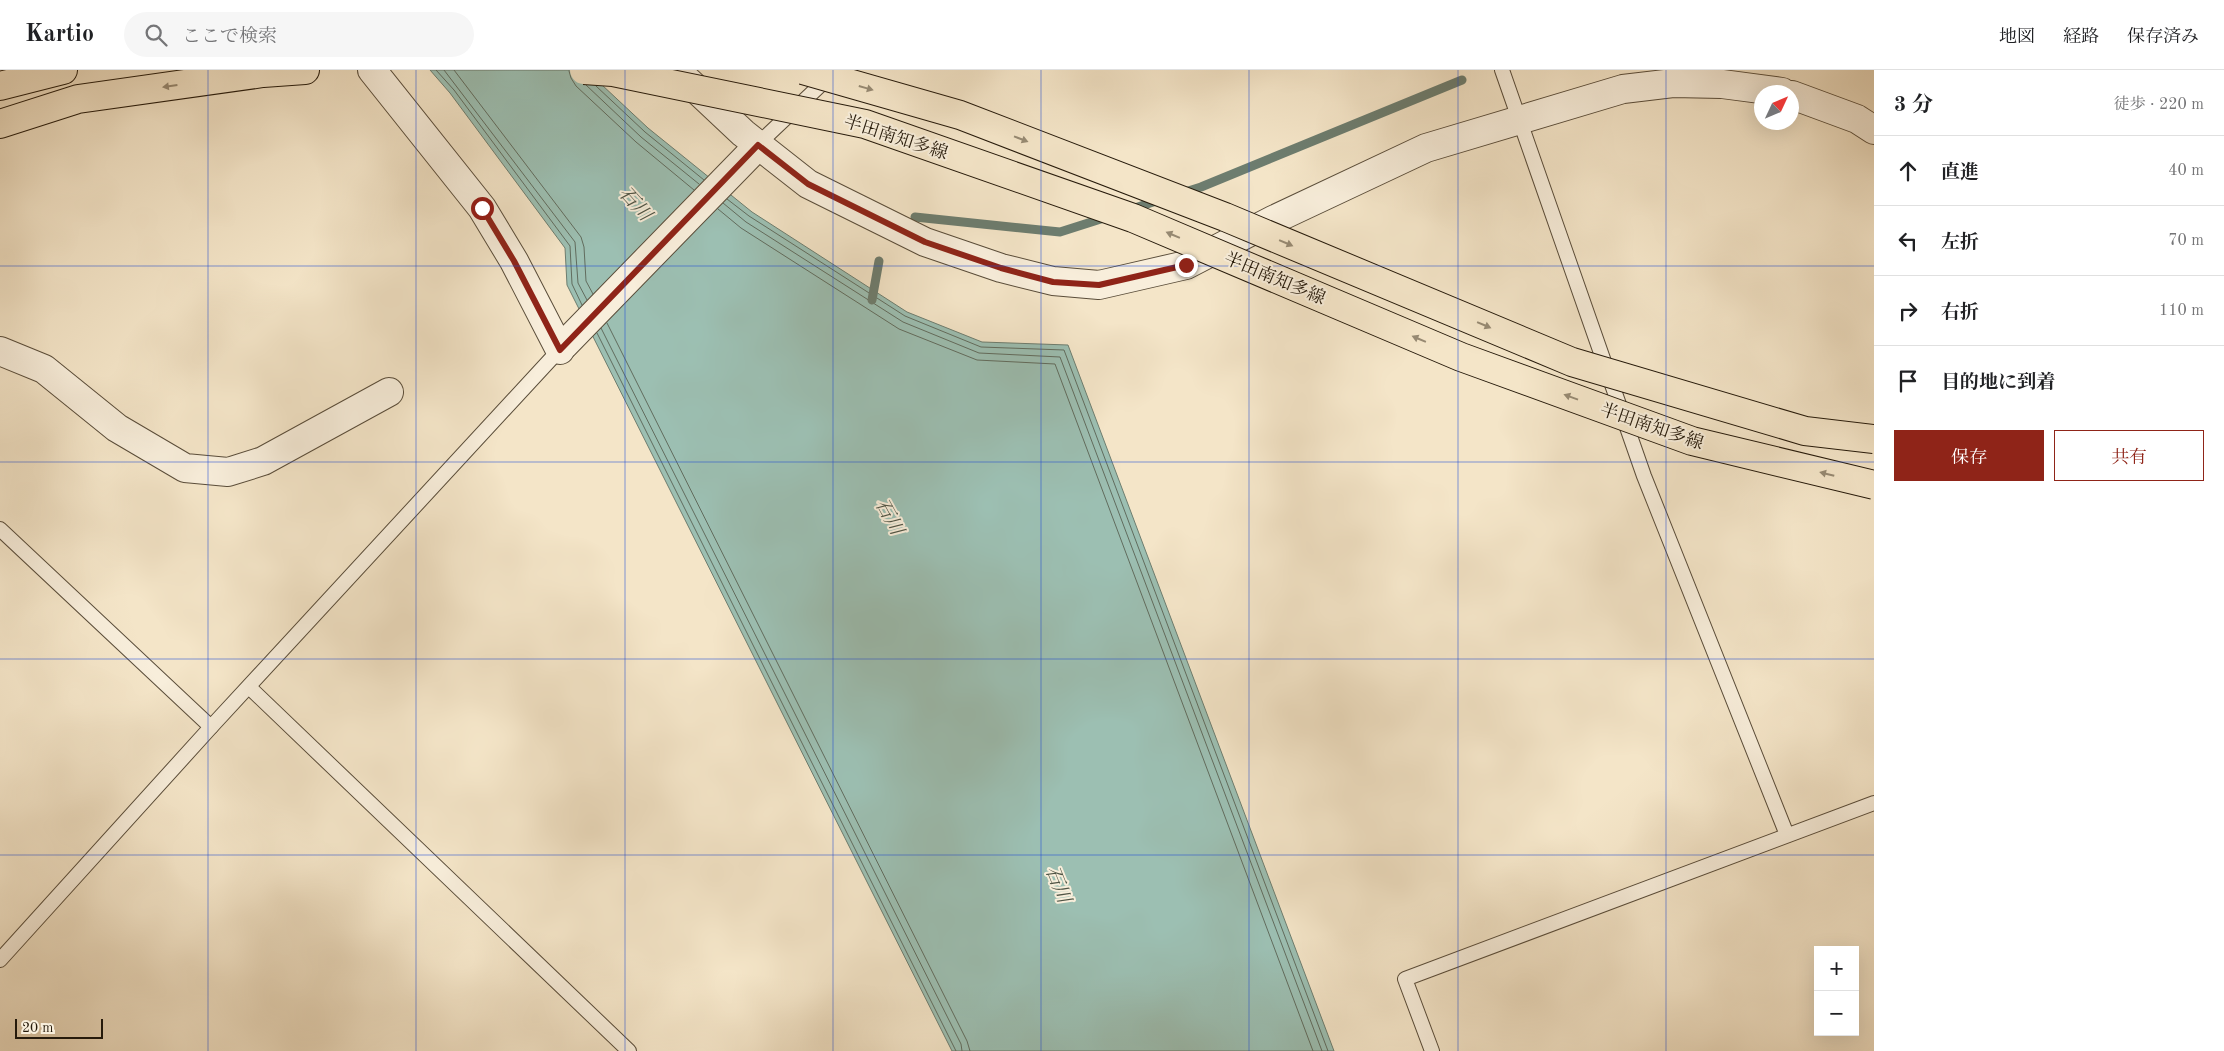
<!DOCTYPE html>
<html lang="ja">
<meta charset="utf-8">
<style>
body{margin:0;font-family:"Old Standard TT","Noto Serif JP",serif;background:#f6f6f6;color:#202124}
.controls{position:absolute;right:15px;bottom:15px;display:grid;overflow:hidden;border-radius:0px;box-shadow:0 5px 20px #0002}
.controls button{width:45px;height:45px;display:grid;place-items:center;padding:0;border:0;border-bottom:1px solid #e0e0e0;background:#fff;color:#202124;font:25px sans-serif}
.compass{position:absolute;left:1754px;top:15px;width:45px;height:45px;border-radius:50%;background:#fff;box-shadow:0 5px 20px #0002;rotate:46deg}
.scale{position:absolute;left:15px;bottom:12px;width:88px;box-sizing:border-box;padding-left:5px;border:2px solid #261a0b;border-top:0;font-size:14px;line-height:18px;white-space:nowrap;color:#261a0b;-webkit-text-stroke:4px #f8eedb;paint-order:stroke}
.stop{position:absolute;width:15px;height:15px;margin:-11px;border:4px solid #8f2418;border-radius:50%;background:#fff}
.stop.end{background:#8f2418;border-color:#fff;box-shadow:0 1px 5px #0008}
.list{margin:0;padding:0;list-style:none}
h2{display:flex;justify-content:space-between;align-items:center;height:65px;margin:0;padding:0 20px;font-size:21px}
h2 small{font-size:16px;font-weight:400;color:#757577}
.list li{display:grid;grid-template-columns:32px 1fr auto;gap:15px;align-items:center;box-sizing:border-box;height:70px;padding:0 20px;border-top:1px solid #e0e0e0}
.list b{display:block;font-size:19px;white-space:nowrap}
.list em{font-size:16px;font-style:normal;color:#757577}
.actions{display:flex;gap:10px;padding:15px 20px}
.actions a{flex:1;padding:11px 0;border:1px solid #8f2418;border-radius:0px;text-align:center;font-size:18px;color:#8f2418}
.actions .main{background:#8f2418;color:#fff}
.icon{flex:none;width:28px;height:28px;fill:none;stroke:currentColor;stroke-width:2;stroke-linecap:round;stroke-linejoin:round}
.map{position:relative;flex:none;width:1874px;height:981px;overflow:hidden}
header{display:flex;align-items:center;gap:30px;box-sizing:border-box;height:70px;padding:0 25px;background:#fff;border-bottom:1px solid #e0e0e0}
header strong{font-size:24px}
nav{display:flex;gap:28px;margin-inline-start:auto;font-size:18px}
.search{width:350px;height:45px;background:#f6f6f6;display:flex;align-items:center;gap:12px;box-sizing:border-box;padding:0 18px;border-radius:28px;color:#757577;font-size:19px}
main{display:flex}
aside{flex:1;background:#fff}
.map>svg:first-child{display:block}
.water{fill:#9cbfb2;stroke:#6d7d6f}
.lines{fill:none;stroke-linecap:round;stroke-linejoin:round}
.shore{stroke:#616c5e;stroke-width:1}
.stream{stroke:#6d7d6f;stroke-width:9}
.lane-casing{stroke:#5a4d3a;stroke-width:16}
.street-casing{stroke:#5a4d3a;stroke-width:30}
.primary-casing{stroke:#261a0b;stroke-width:30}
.lane{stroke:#f8eedb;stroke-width:14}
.street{stroke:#f8eedb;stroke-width:28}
.primary{stroke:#f4e5c8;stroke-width:28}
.primary-bridge-casing{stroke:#261a0b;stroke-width:30;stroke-linecap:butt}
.primary-bridge{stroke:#f4e5c8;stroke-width:28}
.oneway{fill:#978a73}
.route{stroke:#8f2418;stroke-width:6}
.grid{fill:none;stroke:#1d4ed8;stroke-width:1;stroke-opacity:0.55}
.labels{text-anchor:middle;stroke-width:4;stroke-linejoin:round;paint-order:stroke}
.street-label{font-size:18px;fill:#261a0b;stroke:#f8eedb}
.water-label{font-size:19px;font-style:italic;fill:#4f5445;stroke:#f8eedb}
</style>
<header>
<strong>Kartio</strong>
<div class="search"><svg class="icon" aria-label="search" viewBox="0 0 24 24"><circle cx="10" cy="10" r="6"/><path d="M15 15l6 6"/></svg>ここで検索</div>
<nav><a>地図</a><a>経路</a><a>保存済み</a></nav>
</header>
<main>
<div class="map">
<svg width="1874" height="981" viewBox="0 0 1874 981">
<rect width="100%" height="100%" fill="#f4e5c8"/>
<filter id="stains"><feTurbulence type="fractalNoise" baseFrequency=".004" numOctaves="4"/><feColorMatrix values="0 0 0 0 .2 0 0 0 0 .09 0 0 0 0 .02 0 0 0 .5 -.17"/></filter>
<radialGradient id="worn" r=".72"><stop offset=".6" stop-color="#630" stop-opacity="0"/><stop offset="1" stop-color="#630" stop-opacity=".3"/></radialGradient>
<polygon class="water" points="430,0 586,0 648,58 752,142 907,242 982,272 1068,275 1334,981 952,981 567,215 565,178 450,23"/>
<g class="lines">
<g class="shore">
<polyline points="436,0 454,20 570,176 572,214 582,235"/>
<polyline points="444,0 575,172 578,213 587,230"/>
<polyline points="454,0 581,167 584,177 586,211 593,224"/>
<polyline points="569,1 571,8 576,16 636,72 694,120"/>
<polyline points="586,15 641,67 699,114"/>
<polyline points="596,16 645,62 704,110"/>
<polyline points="727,129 749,146 905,246 981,277 1064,280 1328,981"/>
<polyline points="723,133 746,152 903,252 979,283 1060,287 1322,981"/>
<polyline points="718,139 741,158 899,259 977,290 1055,294 1313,981"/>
<polyline points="607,253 967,971 970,981"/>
<polyline points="601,258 961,974 962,981"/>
<polyline points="597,263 956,981"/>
</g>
<g class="stream">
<polyline points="1182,123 1201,117 1462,10"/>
<polyline points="1129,140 1162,129"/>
<polyline points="915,147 1060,162 1107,147"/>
<polyline points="872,230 879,191"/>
</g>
<defs>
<g id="lane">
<polyline points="1502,0 1644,406 1787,765"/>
<polyline points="755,77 830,6"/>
<polyline points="0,459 211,657"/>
<polyline points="249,617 629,981"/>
<polyline points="0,890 211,657 562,277"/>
<polyline points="1432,981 1405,909 1874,733"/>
</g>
<g id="street">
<polyline points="372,0 482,138 514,191 560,280"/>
<polyline points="676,0 743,63 808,114 925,172 1001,198 1053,211 1099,215 1186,195 1273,150 1426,78 1623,19 1673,13 1722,14 1782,22"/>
<polyline points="1792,25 1857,49 1874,60"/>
<polyline points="564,275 752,82"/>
<polyline points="0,281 44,299 117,358 185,398 228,402 263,391 389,322"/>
</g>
<g id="primary">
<polyline points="0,16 63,0"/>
<polyline points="0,54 78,29 263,3 305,0"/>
</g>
</defs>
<use href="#lane" class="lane-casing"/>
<use href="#street" class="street-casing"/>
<use href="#primary" class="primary-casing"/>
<use href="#lane" class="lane"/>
<use href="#street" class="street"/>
<use href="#primary" class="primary"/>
<defs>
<g id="primary-bridge">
<polyline points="584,0 613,2 865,54 1133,148 1461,287 1692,371 1874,415"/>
<polyline points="803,0 960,45 1225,147 1572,292 1805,361 1874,369"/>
</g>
</defs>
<use href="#primary-bridge" class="primary-bridge-casing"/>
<use href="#primary-bridge" class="primary-bridge"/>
</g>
<defs><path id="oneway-solid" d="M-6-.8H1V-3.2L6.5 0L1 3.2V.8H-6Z" transform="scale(1.25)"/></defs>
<g class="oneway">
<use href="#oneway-solid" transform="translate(170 16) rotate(172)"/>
<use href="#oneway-solid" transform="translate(866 18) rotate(16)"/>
<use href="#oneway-solid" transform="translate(1021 69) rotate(21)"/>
<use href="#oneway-solid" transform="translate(1173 165) rotate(-157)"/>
<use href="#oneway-solid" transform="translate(1286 173) rotate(23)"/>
<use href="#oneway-solid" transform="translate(1484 255) rotate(23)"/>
<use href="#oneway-solid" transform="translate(1419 269) rotate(-157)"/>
<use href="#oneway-solid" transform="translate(1571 327) rotate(-160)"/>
<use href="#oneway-solid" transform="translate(1827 404) rotate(-166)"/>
</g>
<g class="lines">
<polyline class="route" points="482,138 514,191 560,280 758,75 808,114 925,172 1001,198 1053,212 1099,215 1186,195"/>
</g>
<path class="grid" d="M 208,0 L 208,981M 416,0 L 416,981M 625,0 L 625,981M 833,0 L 833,981M 1041,0 L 1041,981M 1249,0 L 1249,981M 1458,0 L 1458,981M 1666,0 L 1666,981M 0,196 L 1874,196M 0,392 L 1874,392M 0,589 L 1874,589M 0,785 L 1874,785"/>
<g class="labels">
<g class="street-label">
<text transform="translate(896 67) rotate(18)" y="6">半田南知多線</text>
<text transform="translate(1275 208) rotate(23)" y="6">半田南知多線</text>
<text transform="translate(1652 356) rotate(19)" y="6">半田南知多線</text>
</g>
<g class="water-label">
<text transform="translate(636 133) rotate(48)" y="7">石川</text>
<text transform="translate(890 446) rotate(61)" y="7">石川</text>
<text transform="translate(1059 814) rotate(68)" y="7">石川</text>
</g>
</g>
<rect width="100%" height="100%" filter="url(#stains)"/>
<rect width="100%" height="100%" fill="url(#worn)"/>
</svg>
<div class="controls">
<button>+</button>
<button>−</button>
</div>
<svg class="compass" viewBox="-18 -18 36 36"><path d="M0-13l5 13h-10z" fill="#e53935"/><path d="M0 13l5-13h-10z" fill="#757577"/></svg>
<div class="scale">20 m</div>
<div class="stop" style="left:482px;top:138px"></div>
<div class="stop end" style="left:1186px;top:195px"></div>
</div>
<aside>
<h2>3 分<small>徒歩 · 220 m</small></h2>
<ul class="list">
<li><svg class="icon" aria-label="ahead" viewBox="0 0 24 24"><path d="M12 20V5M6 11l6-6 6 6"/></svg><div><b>直進</b></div><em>40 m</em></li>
<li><svg class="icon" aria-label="left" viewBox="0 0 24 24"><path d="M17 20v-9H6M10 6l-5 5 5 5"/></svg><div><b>左折</b></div><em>70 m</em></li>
<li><svg class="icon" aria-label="right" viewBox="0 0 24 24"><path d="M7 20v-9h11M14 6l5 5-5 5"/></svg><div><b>右折</b></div><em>110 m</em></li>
<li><svg class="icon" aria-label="arrive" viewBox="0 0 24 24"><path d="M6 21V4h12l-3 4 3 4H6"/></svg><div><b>目的地に到着</b></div></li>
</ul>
<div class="actions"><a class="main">保存</a><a>共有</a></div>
</aside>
</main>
